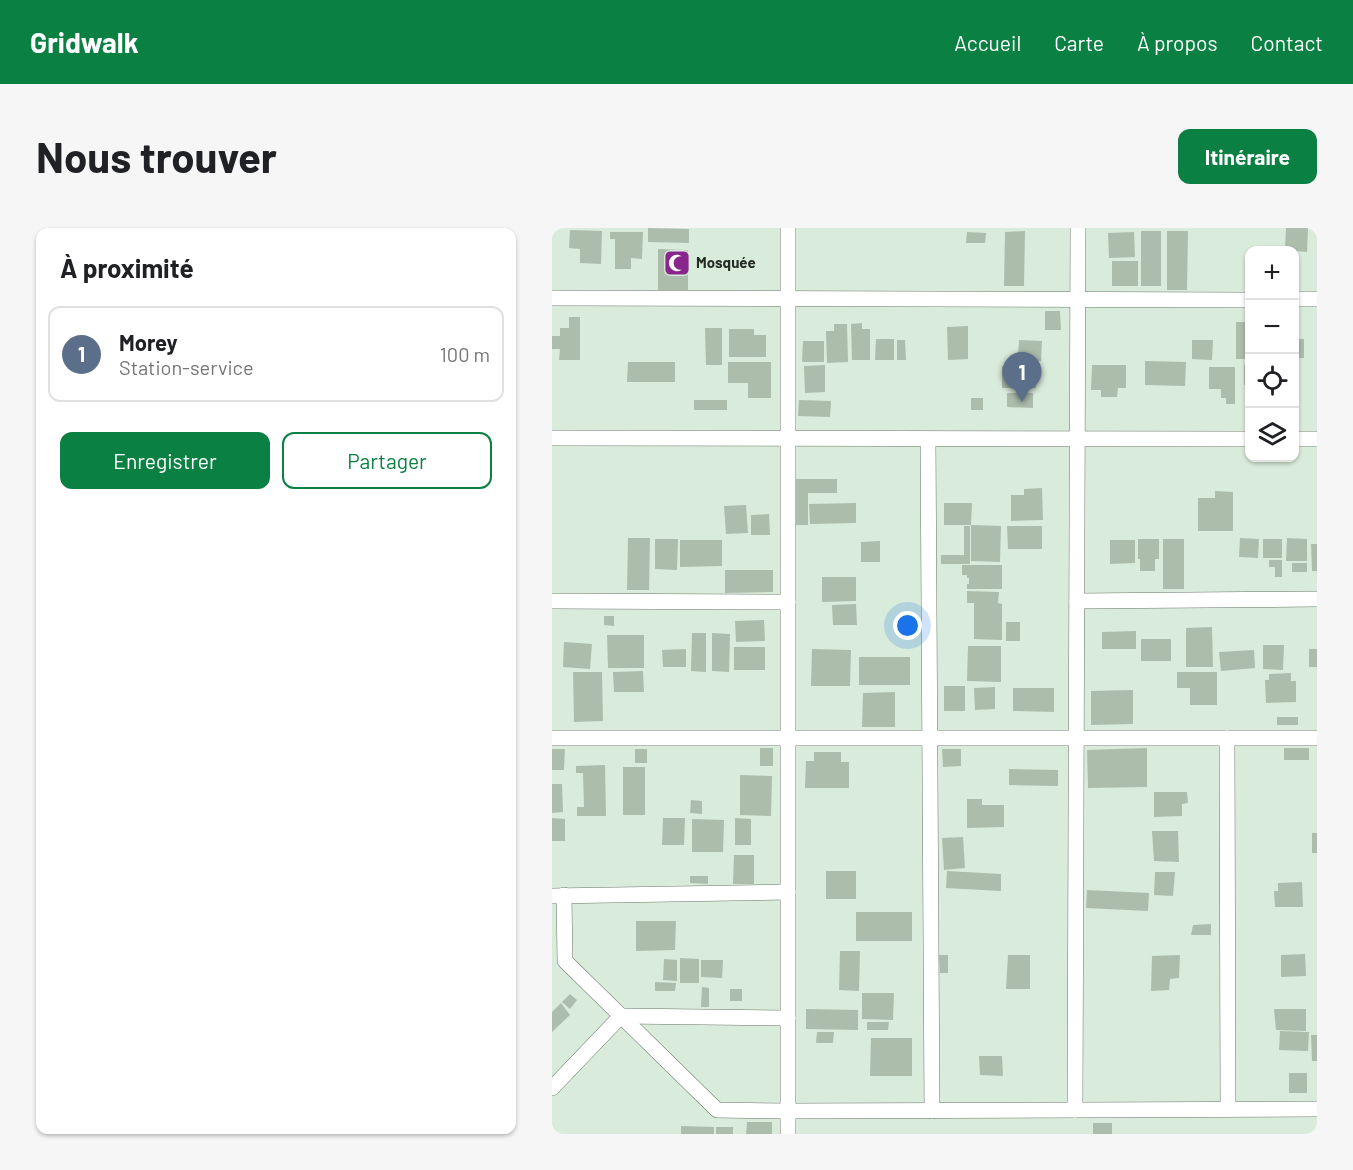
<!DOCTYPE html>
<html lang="fr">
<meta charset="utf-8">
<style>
body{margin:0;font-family:Barlow,sans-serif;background:#f6f6f6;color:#202124}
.controls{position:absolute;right:18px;top:18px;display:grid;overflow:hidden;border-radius:12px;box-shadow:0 2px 4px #0004}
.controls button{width:54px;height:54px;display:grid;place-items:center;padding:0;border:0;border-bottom:2px solid #e0e0e0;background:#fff;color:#202124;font:30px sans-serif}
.you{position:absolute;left:356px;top:398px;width:21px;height:21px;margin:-15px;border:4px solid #fff;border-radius:50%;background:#1a73e8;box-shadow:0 0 0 9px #1a73e833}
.badge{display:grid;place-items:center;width:39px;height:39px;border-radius:50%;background:#0b8043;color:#fff;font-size:20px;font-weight:700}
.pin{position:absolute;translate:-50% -50px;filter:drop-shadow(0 2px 3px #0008)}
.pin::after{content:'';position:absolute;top:32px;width:21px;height:18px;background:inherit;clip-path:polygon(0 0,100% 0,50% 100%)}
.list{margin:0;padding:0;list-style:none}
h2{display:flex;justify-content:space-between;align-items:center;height:78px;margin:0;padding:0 24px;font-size:26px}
h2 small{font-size:20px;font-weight:400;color:#757577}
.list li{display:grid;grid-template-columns:39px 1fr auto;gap:18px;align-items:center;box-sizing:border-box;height:96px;margin:0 12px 12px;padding:0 12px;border:2px solid #e0e0e0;border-radius:12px}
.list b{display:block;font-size:22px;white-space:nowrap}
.list p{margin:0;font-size:20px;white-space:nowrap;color:#757577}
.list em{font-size:20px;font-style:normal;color:#757577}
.actions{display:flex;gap:12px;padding:18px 24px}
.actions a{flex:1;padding:14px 0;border:2px solid #0b8043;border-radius:12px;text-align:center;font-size:21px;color:#0b8043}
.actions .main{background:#0b8043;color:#fff}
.icon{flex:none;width:33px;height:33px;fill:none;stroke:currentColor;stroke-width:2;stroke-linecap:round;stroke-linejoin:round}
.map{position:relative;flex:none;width:765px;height:906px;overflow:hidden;border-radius:12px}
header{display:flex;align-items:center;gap:36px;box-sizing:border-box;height:84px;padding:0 30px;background:#0b8043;color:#fff}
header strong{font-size:28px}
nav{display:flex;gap:33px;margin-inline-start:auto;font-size:21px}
.intro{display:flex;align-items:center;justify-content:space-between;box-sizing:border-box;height:144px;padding:0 36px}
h1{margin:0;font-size:42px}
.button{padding:15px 27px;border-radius:12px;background:#0b8043;color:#fff;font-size:21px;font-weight:700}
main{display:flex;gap:36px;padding:0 36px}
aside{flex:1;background:#fff;border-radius:12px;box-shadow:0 2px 4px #0004}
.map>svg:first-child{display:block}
.building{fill:#acbdac}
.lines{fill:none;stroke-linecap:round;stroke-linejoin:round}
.minor-casing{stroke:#687869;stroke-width:16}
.minor{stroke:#fff;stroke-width:15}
.labels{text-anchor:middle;stroke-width:6;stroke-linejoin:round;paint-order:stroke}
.poi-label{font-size:15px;font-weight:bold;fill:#242b24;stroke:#d9ebda;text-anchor:start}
</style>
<header>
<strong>Gridwalk</strong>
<nav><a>Accueil</a><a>Carte</a><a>À propos</a><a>Contact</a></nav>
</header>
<div class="intro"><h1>Nous trouver</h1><a class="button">Itinéraire</a></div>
<main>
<aside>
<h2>À proximité<small></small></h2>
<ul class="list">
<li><span class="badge" style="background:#5c6f8a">1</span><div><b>Morey</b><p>Station-service</p></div><em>100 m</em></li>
</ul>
<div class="actions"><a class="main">Enregistrer</a><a>Partager</a></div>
</aside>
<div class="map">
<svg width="765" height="906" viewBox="0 0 765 906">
<rect width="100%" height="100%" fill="#d9ebda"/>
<g class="building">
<polygon points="96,0 137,1 137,15 96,14"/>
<polygon points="734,0 756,0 755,24 733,22"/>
<polygon points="18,2 50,3 49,36 28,35 28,21 17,20"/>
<polygon points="473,3 472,58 452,58 453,4"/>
<rect x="589" y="3" width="20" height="55"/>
<polygon points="615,3 636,3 635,62 615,62"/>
<polygon points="58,4 91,4 90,31 79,30 79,41 63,41 63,11 58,11"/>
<polygon points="415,4 434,5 433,15 414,15"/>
<polygon points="582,4 583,29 557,30 556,5"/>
<polygon points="106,21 136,22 136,62 106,62"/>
<rect x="560" y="33" width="26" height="25"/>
<polygon points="493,83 508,83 509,102 493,102"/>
<polygon points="17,89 28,89 28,132 7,132 8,121 0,121 0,108 8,108 8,100 17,100"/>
<rect x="684" y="94" width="14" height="37"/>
<polygon points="310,95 310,101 318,101 318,132 300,132 299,96"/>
<polygon points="282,96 295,96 296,134 275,135 274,103 282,103"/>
<polygon points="416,98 416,131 396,132 395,99"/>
<polygon points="153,100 170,100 170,137 154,137"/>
<polygon points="177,101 202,101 202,107 214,107 214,129 177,129"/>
<polygon points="324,111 342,111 342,132 323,132"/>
<rect x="742" y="111" width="10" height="19"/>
<polygon points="345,112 353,112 354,132 345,132"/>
<polygon points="467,112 490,113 489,133 466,132"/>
<polygon points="640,112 661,112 660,132 640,131"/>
<polygon points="251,113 272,113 272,134 250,134"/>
<polygon points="593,133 634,134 633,158 593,157"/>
<polygon points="76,134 123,134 123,154 75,154"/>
<polygon points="176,134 219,134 219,170 196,170 196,155 176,155"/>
<polygon points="273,137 273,164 253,165 252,138"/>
<polygon points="540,137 574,137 574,160 566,160 565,169 549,169 549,162 539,162"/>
<rect x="692" y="137" width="6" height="20"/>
<rect x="450" y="138" width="34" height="22"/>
<polygon points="657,139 683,139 683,176 674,176 674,170 669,170 669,161 657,161"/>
<polygon points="455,165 481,165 481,180 455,179"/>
<rect x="419" y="170" width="12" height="12"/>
<rect x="142" y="172" width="33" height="10"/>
<polygon points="247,172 279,173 278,189 246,188"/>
<polygon points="241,251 285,251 285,265 256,265 256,297 241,297"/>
<polygon points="490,260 491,292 459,293 459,267 472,267 472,261"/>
<polygon points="663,263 681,264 681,303 646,303 646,270 663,270"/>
<polygon points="304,275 304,295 258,296 257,276"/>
<polygon points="392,275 420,275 419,297 392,297"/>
<polygon points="194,277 196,305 174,306 172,278"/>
<polygon points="217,286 218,307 199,307 199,287"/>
<polygon points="419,297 449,298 448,334 419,333"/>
<polygon points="412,298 418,298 418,336 389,336 389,327 412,327"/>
<polygon points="455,298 490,298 490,321 456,321"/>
<polygon points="76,310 98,310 97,362 75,362"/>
<polygon points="688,310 707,311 706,330 687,329"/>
<polygon points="735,310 755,311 755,333 734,333"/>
<polygon points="103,311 126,311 125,342 103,341"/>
<polygon points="586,311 607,311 607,331 603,331 603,343 588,343 588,331 586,331"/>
<rect x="611" y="311" width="21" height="50"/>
<rect x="711" y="311" width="19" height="19"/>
<polygon points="128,312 170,312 170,338 128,339"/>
<polygon points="558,312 583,312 583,335 558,336"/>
<polygon points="328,313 328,334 309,334 309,314"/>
<polygon points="759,316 765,316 765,343 760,343"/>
<polygon points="717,332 730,332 730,349 723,349 723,339 717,339"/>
<rect x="740" y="335" width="15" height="9"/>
<polygon points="410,337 450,337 450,361 415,361 415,356 417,356 417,350 415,350 415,347 410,347"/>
<polygon points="173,342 221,342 221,364 173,365"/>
<polygon points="270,349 304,349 304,373 270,374"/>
<polygon points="415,363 447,364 446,375 450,376 450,412 422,411 422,375 415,375"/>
<polygon points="304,376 305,397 281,397 280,377"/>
<polygon points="52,388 62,388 62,398 52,397"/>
<polygon points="212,392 213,413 184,414 183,393"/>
<rect x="454" y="394" width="14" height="19"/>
<polygon points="660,399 661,439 634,439 634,400"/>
<polygon points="584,403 584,421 550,421 550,404"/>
<polygon points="140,405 154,405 154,444 139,443"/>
<polygon points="160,405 178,406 177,444 160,443"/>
<polygon points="55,407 92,407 92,440 56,440"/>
<rect x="589" y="411" width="30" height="22"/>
<polygon points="12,414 40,416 38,441 11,439"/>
<polygon points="711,417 732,417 731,442 711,441"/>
<polygon points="416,418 449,418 449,454 415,453"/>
<rect x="182" y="419" width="31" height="23"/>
<polygon points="134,421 134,439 111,439 110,422"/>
<polygon points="260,421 299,422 298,458 259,458"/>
<rect x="757" y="421" width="8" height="18"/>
<polygon points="702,422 703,440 669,443 667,424"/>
<rect x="307" y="429" width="51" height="28"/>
<polygon points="91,443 92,464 62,464 61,444"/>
<polygon points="21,444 50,444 51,493 22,494"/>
<polygon points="625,444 665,444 665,477 638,477 638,460 625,460"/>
<polygon points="739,445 739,453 744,453 744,474 714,475 713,452 717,452 717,446"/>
<rect x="392" y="458" width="21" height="25"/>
<polygon points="443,459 443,481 423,482 422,460"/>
<polygon points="461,460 502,460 502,484 461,483"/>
<polygon points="581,462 581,496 539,497 539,463"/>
<polygon points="343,464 343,499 310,499 311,465"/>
<rect x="725" y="489" width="21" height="8"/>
<rect x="208" y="520" width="13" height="18"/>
<polygon points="595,520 595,559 536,560 535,522"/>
<rect x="732" y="520" width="25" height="12"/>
<polygon points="0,521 13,521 12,542 0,542"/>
<rect x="83" y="521" width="12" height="14"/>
<polygon points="390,521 409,521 409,538 391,539"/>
<polygon points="262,524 289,524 289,534 297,534 297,560 253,560 254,533 262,533"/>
<polygon points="53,537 54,588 25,588 25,579 32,579 31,545 24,545 24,538"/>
<rect x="71" y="539" width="22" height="48"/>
<polygon points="457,541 506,542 506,558 457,557"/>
<polygon points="188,547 220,548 219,588 188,587"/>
<polygon points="0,556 10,556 11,584 0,585"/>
<polygon points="602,564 635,564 636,575 630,576 630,588 602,589"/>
<polygon points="415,571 430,571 430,577 452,577 452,599 415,600"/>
<polygon points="139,572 150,573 150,586 138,585"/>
<polygon points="0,590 13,591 13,613 0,613"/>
<polygon points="111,590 133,590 132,617 110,617"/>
<polygon points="183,590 199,591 199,617 183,617"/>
<polygon points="140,591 172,592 171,624 140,624"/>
<polygon points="600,603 626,603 627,634 602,633"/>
<rect x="760" y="605" width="5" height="20"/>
<polygon points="411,609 413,640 392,642 390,610"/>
<polygon points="182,627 202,627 202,656 181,656"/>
<rect x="274" y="643" width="30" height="28"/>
<polygon points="395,643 449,646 449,663 394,660"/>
<polygon points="603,644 623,644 621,668 602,667"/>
<polygon points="138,648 156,648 156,656 138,655"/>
<polygon points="750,654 751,679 723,679 722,663 726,663 726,655"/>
<polygon points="535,662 597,665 596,683 534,680"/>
<rect x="304" y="684" width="56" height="29"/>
<polygon points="84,693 124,693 123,722 84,723"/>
<polygon points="659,696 659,707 639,707 641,697"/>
<polygon points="288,723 308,723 307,763 287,762"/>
<polygon points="753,726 754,748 729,749 729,727"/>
<polygon points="387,727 396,727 396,745 388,745"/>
<polygon points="456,727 478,727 478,761 454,761"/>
<polygon points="628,727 627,750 618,751 617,762 599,763 600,728"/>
<polygon points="128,730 147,731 147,755 128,755"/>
<polygon points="112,731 125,732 125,753 111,752"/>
<polygon points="149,732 171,732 170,750 149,749"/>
<polygon points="103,754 124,755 123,763 103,763"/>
<polygon points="150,759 157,760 157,779 149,779"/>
<rect x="178" y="761" width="12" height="12"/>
<polygon points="310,765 342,765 341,792 310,791"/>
<polygon points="18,766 25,772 18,781 10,774"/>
<polygon points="9,775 18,787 0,804 0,784"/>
<polygon points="254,781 306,782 306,802 254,801"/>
<polygon points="722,781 754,781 754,803 724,802"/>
<polygon points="315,794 337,794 336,802 315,802"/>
<polygon points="728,803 757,804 756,823 727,822"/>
<polygon points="265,804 282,804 281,815 264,815"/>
<polygon points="759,807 765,807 765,833 760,833"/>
<polygon points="319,810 360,810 360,848 318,848"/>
<polygon points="427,828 450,828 451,848 428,847"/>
<rect x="737" y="845" width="18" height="20"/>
<polygon points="195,894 220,894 220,906 194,906"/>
<rect x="541" y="895" width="19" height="11"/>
<polygon points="129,898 162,899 162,906 129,906"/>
<rect x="164" y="899" width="17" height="7"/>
</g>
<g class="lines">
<defs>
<g id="minor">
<polyline points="0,70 698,72"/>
<polyline points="742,71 765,71"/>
<polyline points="0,210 698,211"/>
<polyline points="376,211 380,883"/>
<polyline points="742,211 765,211"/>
<polyline points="0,373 236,374"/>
<polyline points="525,373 765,371"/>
<polyline points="0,510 765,510"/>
<polyline points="675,510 676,881"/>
<polyline points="12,667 13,733 165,882 236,883 765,881"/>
<polyline points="0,668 236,664"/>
<polyline points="0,860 69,788 236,790"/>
<polyline points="523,882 526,0"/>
<polyline points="236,906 236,0"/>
</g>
</defs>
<use href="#minor" class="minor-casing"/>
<use href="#minor" class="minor"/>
</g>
<defs>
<symbol id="mosque-square" viewBox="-11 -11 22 22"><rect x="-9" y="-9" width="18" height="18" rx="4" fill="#89268e" stroke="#d9ebda"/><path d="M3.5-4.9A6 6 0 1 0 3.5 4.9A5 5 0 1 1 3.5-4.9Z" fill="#fff"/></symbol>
</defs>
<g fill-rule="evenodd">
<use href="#mosque-square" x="110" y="20" width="30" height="30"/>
</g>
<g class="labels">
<g class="poi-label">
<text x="144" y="40">Mosquée</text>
</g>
</g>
</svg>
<div class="controls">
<button>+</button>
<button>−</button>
<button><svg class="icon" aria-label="locate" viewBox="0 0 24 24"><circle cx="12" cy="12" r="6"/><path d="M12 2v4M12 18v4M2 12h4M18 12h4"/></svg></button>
<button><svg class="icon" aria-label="layers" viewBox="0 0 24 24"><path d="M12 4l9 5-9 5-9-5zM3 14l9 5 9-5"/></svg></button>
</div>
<div class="you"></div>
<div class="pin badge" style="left:470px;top:174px;background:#5c6f8a">1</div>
</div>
</main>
